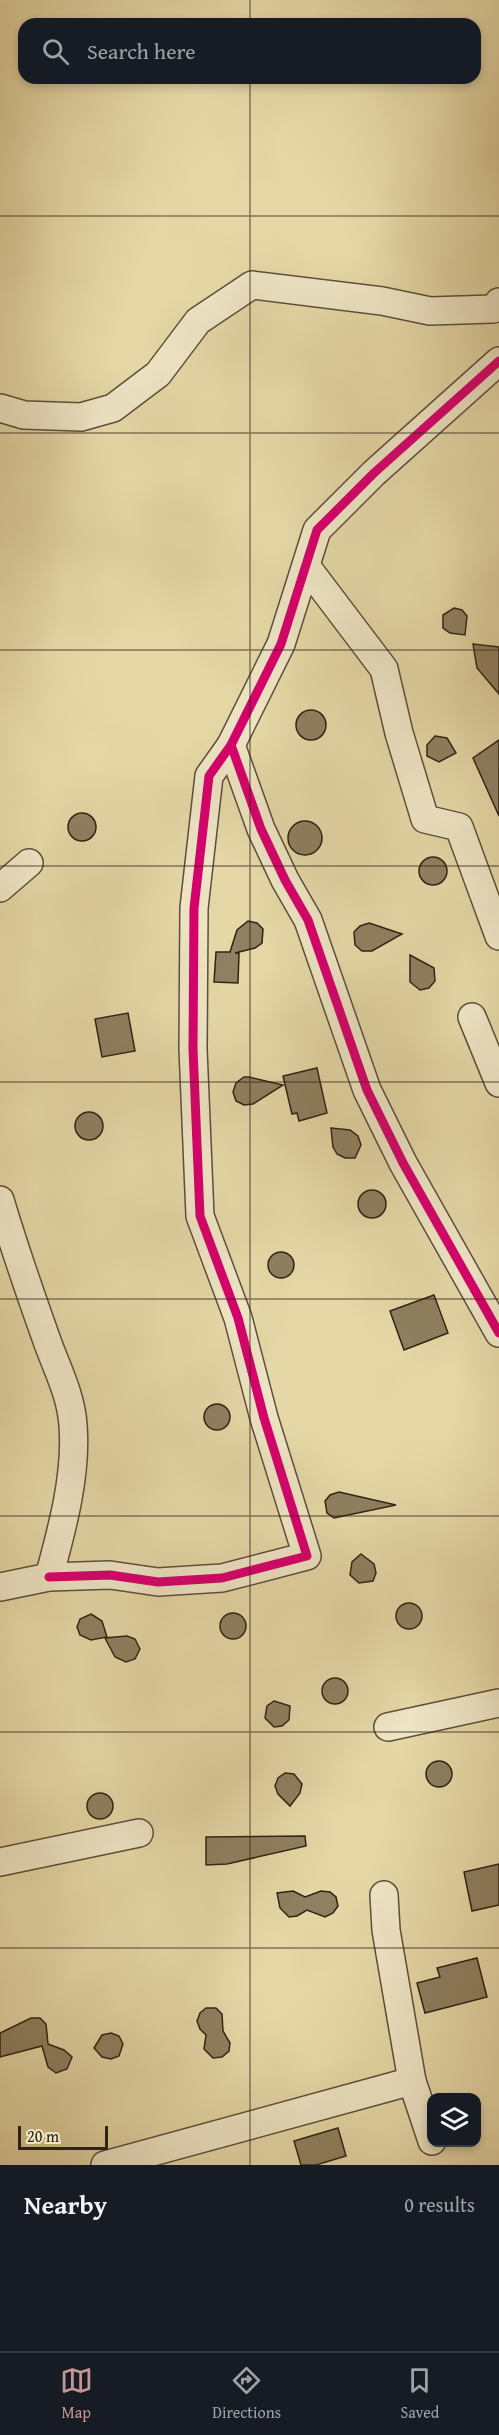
<!DOCTYPE html>
<style>
body{margin:0;font-family:"Gentium Book Plus",serif;background:#20242c;color:#f1f3f6}
.controls{position:absolute;right:18px;bottom:18px;display:grid;overflow:hidden;border-radius:12px;box-shadow:0 3px 9px #0003}
.controls button{width:54px;height:54px;display:grid;place-items:center;padding:0;border:0;border-bottom:2px solid #363941;background:#171b24;color:#f1f3f6;font:30px sans-serif}
.scale{position:absolute;left:18px;bottom:15px;width:90px;box-sizing:border-box;padding-left:6px;border:3px solid #302215;border-top:0;font-size:16px;line-height:21px;white-space:nowrap;color:#302215;-webkit-text-stroke:4px #eee5c5;paint-order:stroke}
.list{margin:0;padding:0;list-style:none}
h2{display:flex;justify-content:space-between;align-items:center;height:78px;margin:0;padding:0 24px;font-size:26px}
h2 small{font-size:20px;font-weight:400;color:#9ea1a6}
.icon{flex:none;width:33px;height:33px;fill:none;stroke:currentColor;stroke-width:2;stroke-linecap:round;stroke-linejoin:round}
.map{position:relative;flex:none;width:499px;height:2165px;overflow:hidden}
.search{position:absolute;background:#171b24;box-shadow:0 3px 9px #0003;left:18px;right:18px;top:18px;height:66px;display:flex;align-items:center;gap:15px;box-sizing:border-box;padding:0 21px;border-radius:18px;color:#9ea1a6;font-size:22px}
.sheet{height:186px;background:#171b24}
nav{display:flex;justify-content:space-around;align-items:center;box-sizing:border-box;height:84px;border-top:2px solid #363941;background:#171b24;font-size:16px;color:#9ea1a6}
nav a{display:grid;justify-items:center;gap:3px}
nav .on{color:#c59692}
.map>svg:first-child{display:block}
.building{fill:#8e8060;stroke:#302215;stroke-width:1.5}
.lines{fill:none;stroke-linecap:round;stroke-linejoin:round}
.street-casing{stroke:#5d4f39;stroke-width:30}
.street{stroke:#eee5c5;stroke-width:27}
.cycleway-casing{stroke:#eee5c5;stroke-width:13}
.cycleway{stroke:#d6006c;stroke-width:9}
.grid{fill:none;stroke:#302215;stroke-width:1.5;stroke-opacity:0.55}
</style>
<div class="map">
<svg width="499" height="2165" viewBox="0 0 499 2165">
<rect width="100%" height="100%" fill="#e5d7a6"/>
<filter id="stains"><feTurbulence type="fractalNoise" baseFrequency=".00333" numOctaves="4"/><feColorMatrix values="0 0 0 0 .2 0 0 0 0 .09 0 0 0 0 .02 0 0 0 .5 -.17"/></filter>
<radialGradient id="worn" r=".72"><stop offset=".6" stop-color="#630" stop-opacity="0"/><stop offset="1" stop-color="#630" stop-opacity=".3"/></radialGradient>
<g class="building">
<polygon points="454,608 462,610 467,616 465,635 450,633 443,628 443,615"/>
<polygon points="473,644 499,647 499,694 477,668"/>
<circle cx="311" cy="725" r="15"/>
<polygon points="435,736 447,738 456,753 439,762 427,756 427,745"/>
<polygon points="499,740 499,816 473,758"/>
<circle cx="82" cy="827" r="14"/>
<circle cx="305" cy="838" r="17"/>
<circle cx="433" cy="871" r="14"/>
<polygon points="248,921 257,923 263,929 262,943 255,948 235,953 239,953 238,983 214,982 216,952 230,952 237,930"/>
<polygon points="369,923 402,934 372,951 362,951 355,945 354,932 360,926"/>
<polygon points="410,955 434,968 435,981 429,988 420,990 410,982"/>
<polygon points="128,1013 135,1051 102,1057 95,1019"/>
<polygon points="317,1068 327,1113 299,1121 297,1113 292,1114 283,1076"/>
<polygon points="244,1077 249,1077 283,1085 253,1104 244,1105 236,1101 233,1092 236,1083"/>
<circle cx="89" cy="1126" r="14"/>
<polygon points="331,1128 350,1130 358,1136 361,1145 355,1158 345,1158 337,1154 333,1147"/>
<circle cx="372" cy="1204" r="14"/>
<circle cx="281" cy="1265" r="13"/>
<polygon points="434,1295 448,1333 404,1350 390,1311"/>
<circle cx="217" cy="1417" r="13"/>
<polygon points="339,1492 396,1505 334,1518 327,1513 325,1501 330,1495"/>
<polygon points="361,1554 374,1564 376,1573 373,1581 359,1583 350,1575 352,1562"/>
<circle cx="409" cy="1616" r="13"/>
<circle cx="233" cy="1626" r="13"/>
<polygon points="91,1614 102,1621 107,1637 91,1640 80,1635 77,1627 80,1619"/>
<polygon points="127,1636 135,1639 140,1649 135,1659 126,1662 115,1657 105,1638"/>
<circle cx="335" cy="1691" r="13"/>
<polygon points="274,1701 290,1706 289,1720 282,1726 274,1727 265,1718 267,1706"/>
<circle cx="439" cy="1774" r="13"/>
<polygon points="285,1773 294,1774 302,1784 300,1793 290,1806 278,1794 275,1786 278,1778"/>
<circle cx="100" cy="1806" r="13"/>
<polygon points="305,1836 306,1846 227,1864 206,1865 206,1837"/>
<polygon points="499,1864 499,1905 472,1911 464,1872"/>
<polygon points="293,1891 305,1897 321,1891 330,1892 336,1897 338,1906 333,1913 325,1917 307,1910 297,1916 289,1917 280,1908 277,1893"/>
<polygon points="477,1958 487,1997 425,2013 417,1983 440,1977 437,1968"/>
<polygon points="206,2008 216,2008 222,2014 223,2031 230,2043 229,2051 222,2057 213,2058 204,2049 206,2035 200,2029 197,2021 200,2013"/>
<polygon points="31,2018 40,2018 46,2024 48,2044 64,2050 72,2057 67,2069 56,2073 48,2067 42,2046 0,2057 0,2033"/>
<polygon points="111,2033 119,2036 123,2044 119,2056 111,2059 102,2057 94,2048 102,2035"/>
<polygon points="338,2128 346,2156 316,2165 301,2165 294,2141"/>
</g>
<g class="lines">
<defs>
<g id="street">
<polyline points="0,408 24,415 81,417 113,408 158,374 198,321 252,285 382,301 430,311 493,309 499,302"/>
<polyline points="306,566 384,669 399,733 425,819 459,827 499,936"/>
<polyline points="231,745 261,829 285,880 308,920 367,1090 403,1163 499,1333"/>
<polyline points="0,888 29,863"/>
<polyline points="472,1017 499,1083"/>
<path d="M 0,1200 C 14,1247 30,1293 46,1338 C 56,1367 71,1394 73,1425 C 77,1475 62,1529 49,1577 L 0,1587"/>
<polyline points="49,1577 110,1575 158,1582 222,1578 307,1556 264,1418 238,1318 200,1216 193,1049 194,908 209,776 231,745 281,644 317,530 374,473 499,361"/>
<polyline points="388,1727 499,1703"/>
<polyline points="0,1862 139,1833"/>
<polyline points="384,1895 386,1930 412,2081"/>
<polyline points="105,2165 412,2081 432,2141"/>
</g>
</defs>
<use href="#street" class="street-casing"/>
<use href="#street" class="street"/>
<defs>
<g id="cycleway">
<polyline points="231,745 261,829 285,880 308,920 367,1090 403,1163 499,1333"/>
<polyline points="49,1577 110,1575 158,1582 222,1578 307,1556 264,1418 238,1318 200,1216 193,1049 194,908 209,776 231,745 281,644 317,530 374,473 499,361"/>
</g>
</defs>
<use href="#cycleway" class="cycleway-casing"/>
<use href="#cycleway" class="cycleway"/>
</g>
<path class="grid" d="M 250,0 L 250,24M 250,78 L 250,2165M 0,216 L 499,216M 0,433 L 499,433M 0,650 L 499,650M 0,866 L 499,866M 0,1082 L 499,1082M 0,1299 L 499,1299M 0,1516 L 499,1516M 0,1732 L 499,1732M 0,1948 L 499,1948"/>
<rect width="100%" height="100%" filter="url(#stains)"/>
<rect width="100%" height="100%" fill="url(#worn)"/>
</svg>
<div class="controls">
<button><svg class="icon" aria-label="layers" viewBox="0 0 24 24"><path d="M12 4l9 5-9 5-9-5zM3 14l9 5 9-5"/></svg></button>
</div>
<div class="scale">20 m</div>
<div class="search"><svg class="icon" aria-label="search" viewBox="0 0 24 24"><circle cx="10" cy="10" r="6"/><path d="M15 15l6 6"/></svg>Search here</div>
</div>
<section class="sheet">
<h2>Nearby<small>0 results</small></h2>
<ul class="list">
</ul>
</section>
<nav>
<a class="on"><svg class="icon" aria-label="map" viewBox="0 0 24 24"><path d="M3 6l6-2 6 2 6-2v14l-6 2-6-2-6 2zM9 4v14M15 6v14"/></svg>Map</a>
<a><svg class="icon" aria-label="directions" viewBox="0 0 24 24"><path d="M12 3l9 9-9 9-9-9zM9 14v-3h6M13 9l2 2-2 2"/></svg>Directions</a>
<a><svg class="icon" aria-label="saved" viewBox="0 0 24 24"><path d="M7 4h10v16l-5-4-5 4z"/></svg>Saved</a>
</nav>
